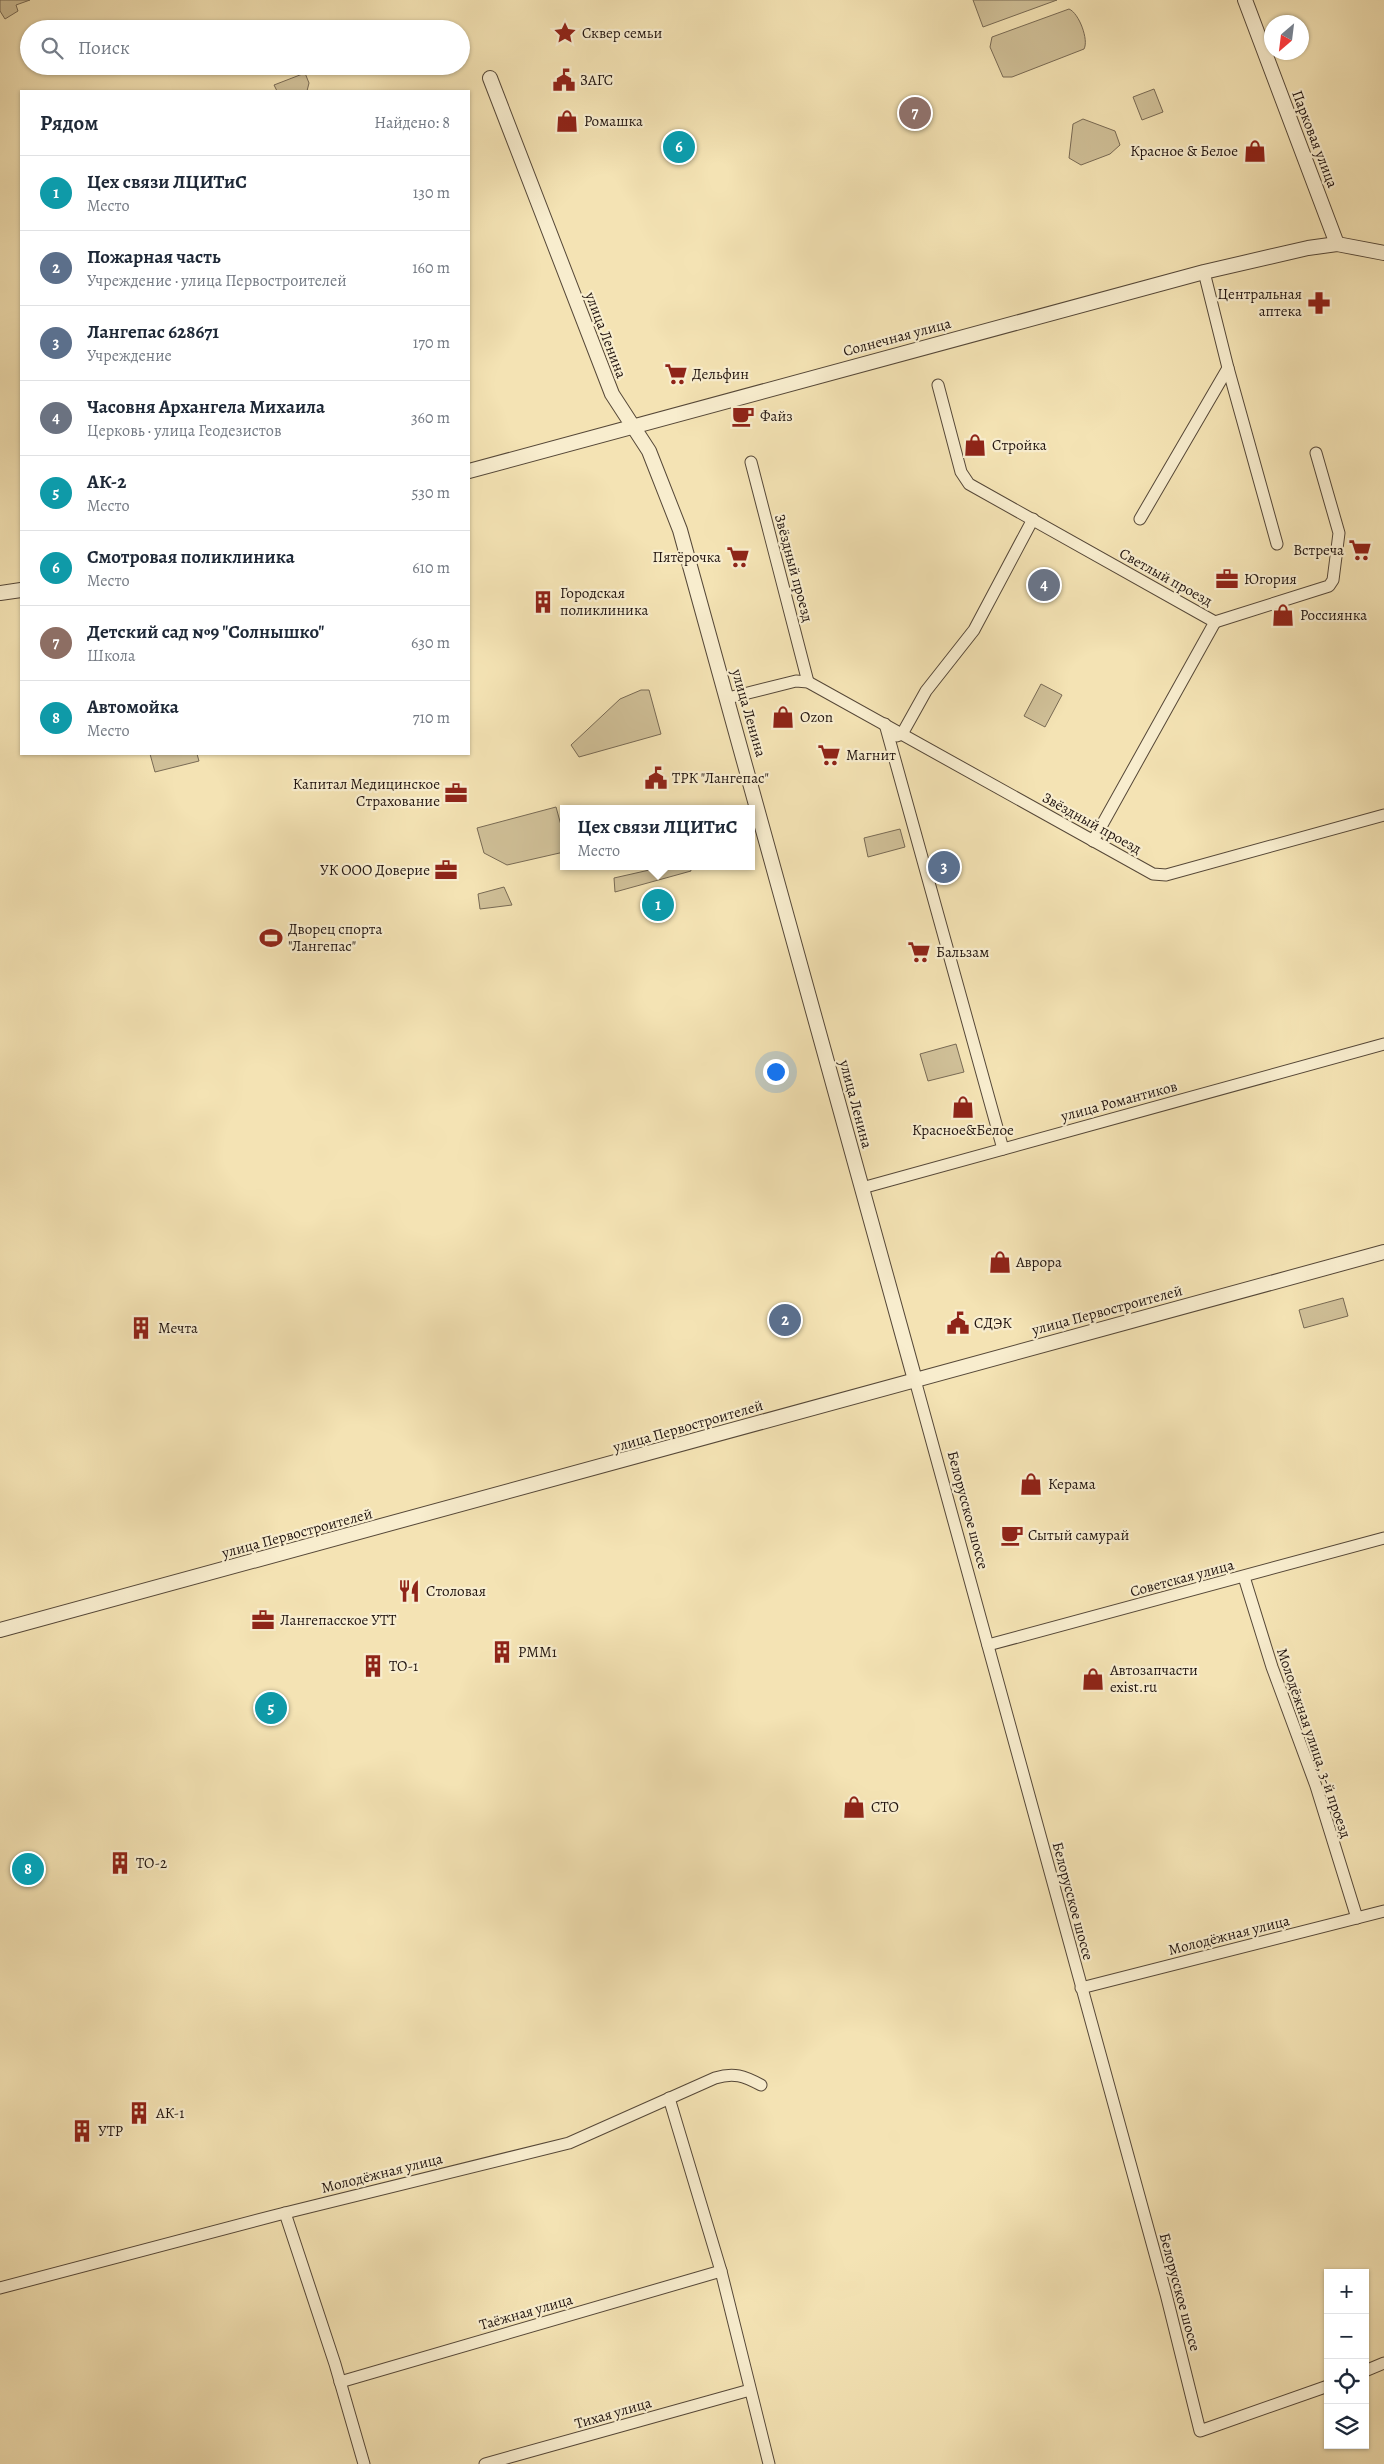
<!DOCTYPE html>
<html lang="ru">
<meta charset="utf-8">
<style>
body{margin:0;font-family:Alegreya,serif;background:#f6f6f7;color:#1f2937}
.controls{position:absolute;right:15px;bottom:15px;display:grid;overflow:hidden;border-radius:0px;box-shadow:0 1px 4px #0004}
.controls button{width:45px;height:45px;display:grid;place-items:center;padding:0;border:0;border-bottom:1px solid #e0e1e3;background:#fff;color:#1f2937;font:25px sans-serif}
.compass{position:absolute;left:1264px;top:15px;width:45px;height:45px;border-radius:50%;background:#fff;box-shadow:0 1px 4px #0004;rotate:208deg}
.you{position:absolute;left:775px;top:1071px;width:18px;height:18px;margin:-12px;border:4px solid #fff;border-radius:50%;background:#1a73e8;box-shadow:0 0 0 8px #1a73e833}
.badge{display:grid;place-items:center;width:32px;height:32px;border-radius:50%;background:#111827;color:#fff;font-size:16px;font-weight:700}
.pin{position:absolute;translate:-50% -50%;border:2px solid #fff;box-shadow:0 1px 5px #0006}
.popup{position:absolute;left:560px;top:805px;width:195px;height:65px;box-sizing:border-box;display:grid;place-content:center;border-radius:0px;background:#fff;filter:drop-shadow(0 1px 4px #0005);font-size:16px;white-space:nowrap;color:#747a83}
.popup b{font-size:19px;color:#1f2937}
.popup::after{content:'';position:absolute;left:50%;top:100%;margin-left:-10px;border:10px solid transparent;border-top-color:#fff}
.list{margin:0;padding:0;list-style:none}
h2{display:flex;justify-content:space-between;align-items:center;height:65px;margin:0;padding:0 20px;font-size:21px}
h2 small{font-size:16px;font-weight:400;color:#747a83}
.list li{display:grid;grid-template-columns:32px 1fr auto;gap:15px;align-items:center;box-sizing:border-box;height:75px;padding:0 20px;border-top:1px solid #e0e1e3}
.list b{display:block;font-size:19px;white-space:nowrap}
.list p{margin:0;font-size:16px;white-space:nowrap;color:#747a83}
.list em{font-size:16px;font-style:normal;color:#747a83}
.icon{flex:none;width:28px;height:28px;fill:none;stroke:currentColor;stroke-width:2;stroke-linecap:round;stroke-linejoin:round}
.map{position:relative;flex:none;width:1384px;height:2464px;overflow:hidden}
.search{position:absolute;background:#fff;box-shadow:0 1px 4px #0004;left:20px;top:20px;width:450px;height:55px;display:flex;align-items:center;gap:12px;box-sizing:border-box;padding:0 18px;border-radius:28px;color:#747a83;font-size:19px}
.panel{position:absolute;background:#fff;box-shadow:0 1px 4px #0004;left:20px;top:90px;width:450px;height:665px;border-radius:0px}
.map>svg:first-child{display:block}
.green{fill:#d0c098;stroke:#786a54}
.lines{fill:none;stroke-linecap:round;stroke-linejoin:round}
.minor-casing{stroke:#564838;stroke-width:13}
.tertiary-casing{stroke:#564838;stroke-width:16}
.minor{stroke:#f8edce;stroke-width:11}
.tertiary{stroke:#f8edce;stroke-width:14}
.labels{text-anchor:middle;stroke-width:4.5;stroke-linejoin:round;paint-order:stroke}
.poi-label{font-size:15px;fill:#21140f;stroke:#f8edce;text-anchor:start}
.street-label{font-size:15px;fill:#21140f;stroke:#f8edce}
</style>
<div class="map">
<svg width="1384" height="2464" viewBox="0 0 1384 2464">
<rect width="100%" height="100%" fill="#f4e3b4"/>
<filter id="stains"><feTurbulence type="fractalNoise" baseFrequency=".004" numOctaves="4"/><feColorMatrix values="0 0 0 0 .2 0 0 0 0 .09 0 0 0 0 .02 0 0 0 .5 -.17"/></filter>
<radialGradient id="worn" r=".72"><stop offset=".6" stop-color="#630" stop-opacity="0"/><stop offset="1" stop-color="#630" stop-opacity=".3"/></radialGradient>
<g class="green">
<polygon points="0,0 30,0 16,5 18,11 5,19 0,11"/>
<polygon points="973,0 1057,0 983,27"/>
<path d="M 1069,9 C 1079,13 1089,40 1084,49 L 1012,77 L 1003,77 L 990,47 L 992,37 Z"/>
<polygon points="305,73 309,83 307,91 277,91 274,85"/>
<polygon points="1154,89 1163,112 1142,120 1133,97"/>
<polygon points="1083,119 1115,131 1120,145 1110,154 1081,165 1069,158 1073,124"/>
<polygon points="1041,684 1062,695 1045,727 1024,716"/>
<polygon points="641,690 649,690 661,734 579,757 571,745 620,699"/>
<polygon points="150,754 197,754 199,761 155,772"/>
<polygon points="556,807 564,836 564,852 507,865 484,853 477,828"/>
<polygon points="900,829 905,847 868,857 864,838"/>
<polygon points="667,866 690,866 691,871 615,892 614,878"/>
<polygon points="504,887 512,905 480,909 478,894"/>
<polygon points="956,1044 964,1072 928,1081 920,1054"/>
<polygon points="1343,1298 1348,1316 1304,1328 1299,1310"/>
</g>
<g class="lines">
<defs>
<g id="minor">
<polyline points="1228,368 1277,544"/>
<polyline points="938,385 961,472 969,484 1215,622 1329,586 1333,580 1339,533 1316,453"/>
<polyline points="751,462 808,682"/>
<polyline points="1140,519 1228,368 1204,272"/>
<polyline points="728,698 796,681 808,682 1153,874 1166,875 1384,815"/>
<polyline points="885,724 1003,1149"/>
<polyline points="897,736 902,734 926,691 974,630 1033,519"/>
<polyline points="1093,841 1215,622"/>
<polyline points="862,1188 1384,1044"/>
<polyline points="915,1380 1166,2294 1200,2431 1328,2386"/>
<polyline points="1244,1577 1272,1667 1316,1786 1357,1918"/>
<polyline points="988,1645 1384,1538"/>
<polyline points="1081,1988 1384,1911"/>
<polyline points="669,2098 721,2271 769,2464"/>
<polyline points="285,2213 335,2364 364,2464"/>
<path d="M 0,2288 L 277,2215 L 569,2143 L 715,2078 C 734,2072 744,2076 761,2085"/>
<polyline points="1365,2371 1384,2363"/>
<polyline points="340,2382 721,2271"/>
<polyline points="485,2464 750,2390"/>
</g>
<g id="tertiary">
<polyline points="1245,0 1337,244"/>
<polyline points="490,78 612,394 649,451 680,530 915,1380"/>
<polyline points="469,471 1204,272 1308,248 1337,244 1384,253"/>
<polyline points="0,593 21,590"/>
<polyline points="0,1630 1384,1252"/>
</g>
</defs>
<use href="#minor" class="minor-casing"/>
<use href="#tertiary" class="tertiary-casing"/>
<use href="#minor" class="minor"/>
<use href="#tertiary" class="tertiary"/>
</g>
<defs>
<symbol id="sight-bare" viewBox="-9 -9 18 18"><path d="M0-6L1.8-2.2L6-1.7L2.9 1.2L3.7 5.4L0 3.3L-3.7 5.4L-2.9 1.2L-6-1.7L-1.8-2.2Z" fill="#8f2418" stroke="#f8edce" stroke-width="2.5" paint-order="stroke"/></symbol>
<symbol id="civic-bare" viewBox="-9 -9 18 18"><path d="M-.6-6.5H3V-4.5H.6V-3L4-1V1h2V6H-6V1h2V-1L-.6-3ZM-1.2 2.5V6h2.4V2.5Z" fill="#8f2418" stroke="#f8edce" stroke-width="2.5" paint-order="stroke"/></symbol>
<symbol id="shop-bare" viewBox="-9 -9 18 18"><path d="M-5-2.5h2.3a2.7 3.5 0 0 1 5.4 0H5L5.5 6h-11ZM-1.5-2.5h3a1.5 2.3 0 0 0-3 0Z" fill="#8f2418" stroke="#f8edce" stroke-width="2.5" paint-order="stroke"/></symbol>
<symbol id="pharmacy-bare" viewBox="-9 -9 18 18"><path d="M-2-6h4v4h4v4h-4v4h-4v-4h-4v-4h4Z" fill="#8f2418" stroke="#f8edce" stroke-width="2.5" paint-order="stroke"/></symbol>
<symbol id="supermarket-bare" viewBox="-9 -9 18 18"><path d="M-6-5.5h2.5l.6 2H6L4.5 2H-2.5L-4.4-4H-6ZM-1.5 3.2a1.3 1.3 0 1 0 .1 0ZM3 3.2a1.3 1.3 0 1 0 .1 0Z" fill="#8f2418" stroke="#f8edce" stroke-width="2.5" paint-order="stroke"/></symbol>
<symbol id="cafe-bare" viewBox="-9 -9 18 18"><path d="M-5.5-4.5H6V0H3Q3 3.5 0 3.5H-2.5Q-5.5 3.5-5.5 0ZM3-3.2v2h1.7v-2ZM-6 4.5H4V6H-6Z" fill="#8f2418" stroke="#f8edce" stroke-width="2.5" paint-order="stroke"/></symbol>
<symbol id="office-bare" viewBox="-9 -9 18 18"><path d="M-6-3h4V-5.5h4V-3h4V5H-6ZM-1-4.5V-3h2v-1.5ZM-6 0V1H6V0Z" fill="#8f2418" stroke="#f8edce" stroke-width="2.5" paint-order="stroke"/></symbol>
<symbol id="building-bare" viewBox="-9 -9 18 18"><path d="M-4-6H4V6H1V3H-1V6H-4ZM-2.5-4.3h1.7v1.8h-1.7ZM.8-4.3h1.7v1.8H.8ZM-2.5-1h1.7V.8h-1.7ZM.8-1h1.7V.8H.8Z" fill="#8f2418" stroke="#f8edce" stroke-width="2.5" paint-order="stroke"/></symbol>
<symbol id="stadium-bare" viewBox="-9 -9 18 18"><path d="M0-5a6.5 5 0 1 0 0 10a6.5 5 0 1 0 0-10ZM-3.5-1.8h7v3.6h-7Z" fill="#8f2418" stroke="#f8edce" stroke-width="2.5" paint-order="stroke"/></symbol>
<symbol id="restaurant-bare" viewBox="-9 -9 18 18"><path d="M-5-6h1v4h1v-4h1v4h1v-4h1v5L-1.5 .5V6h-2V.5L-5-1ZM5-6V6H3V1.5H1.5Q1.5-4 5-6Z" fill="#8f2418" stroke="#f8edce" stroke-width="2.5" paint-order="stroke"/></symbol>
</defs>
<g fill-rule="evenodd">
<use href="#sight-bare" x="549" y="17" width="32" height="32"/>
<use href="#civic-bare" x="548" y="64" width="32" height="32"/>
<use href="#shop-bare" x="551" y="105" width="32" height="32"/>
<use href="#shop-bare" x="1239" y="135" width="32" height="32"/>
<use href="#pharmacy-bare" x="1303" y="287" width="32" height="32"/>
<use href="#supermarket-bare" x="660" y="358" width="32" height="32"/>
<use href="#cafe-bare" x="727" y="400" width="32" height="32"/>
<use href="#shop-bare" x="959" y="429" width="32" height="32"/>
<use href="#supermarket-bare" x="1344" y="534" width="32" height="32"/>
<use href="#supermarket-bare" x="722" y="541" width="32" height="32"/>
<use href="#office-bare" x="1211" y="563" width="32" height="32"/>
<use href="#building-bare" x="527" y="586" width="32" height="32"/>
<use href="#shop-bare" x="1267" y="599" width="32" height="32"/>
<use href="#shop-bare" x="767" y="701" width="32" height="32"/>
<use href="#supermarket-bare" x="813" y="739" width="32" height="32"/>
<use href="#civic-bare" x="640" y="762" width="32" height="32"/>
<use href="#office-bare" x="440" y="777" width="32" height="32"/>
<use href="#office-bare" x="430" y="854" width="32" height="32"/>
<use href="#stadium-bare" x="255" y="922" width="32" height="32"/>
<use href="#supermarket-bare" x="903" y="936" width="32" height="32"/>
<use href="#shop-bare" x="947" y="1091" width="32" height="32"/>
<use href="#shop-bare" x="984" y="1246" width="32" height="32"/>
<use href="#civic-bare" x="942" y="1307" width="32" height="32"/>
<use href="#building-bare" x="125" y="1312" width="32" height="32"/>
<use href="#shop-bare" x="1015" y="1468" width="32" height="32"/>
<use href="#cafe-bare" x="996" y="1519" width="32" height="32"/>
<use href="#restaurant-bare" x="393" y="1575" width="32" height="32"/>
<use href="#office-bare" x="247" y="1604" width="32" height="32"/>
<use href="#building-bare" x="486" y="1636" width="32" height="32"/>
<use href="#building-bare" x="357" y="1650" width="32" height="32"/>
<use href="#shop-bare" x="1077" y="1663" width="32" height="32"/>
<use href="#shop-bare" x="838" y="1791" width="32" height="32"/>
<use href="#building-bare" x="104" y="1847" width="32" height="32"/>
<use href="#building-bare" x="123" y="2097" width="32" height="32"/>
<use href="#building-bare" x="66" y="2115" width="32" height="32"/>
</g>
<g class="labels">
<g class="poi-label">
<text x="582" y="38">Сквер семьи</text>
<text x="580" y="85">ЗАГС</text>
<text x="584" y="126">Ромашка</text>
<text x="1238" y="156" text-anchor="end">Красное &amp; Белое</text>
<text x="1302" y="299" text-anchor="end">Центральная<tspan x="1302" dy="17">аптека</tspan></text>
<text x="692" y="379">Дельфин</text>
<text x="760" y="421">Файз</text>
<text x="992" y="450">Стройка</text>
<text x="1344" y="555" text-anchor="end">Встреча</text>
<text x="721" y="562" text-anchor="end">Пятёрочка</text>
<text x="1244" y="584">Югория</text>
<text x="560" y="598">Городская<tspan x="560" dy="17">поликлиника</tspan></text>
<text x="1300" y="620">Россиянка</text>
<text x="800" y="722">Ozon</text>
<text x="846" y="760">Магнит</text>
<text x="672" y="783">ТРК "Лангепас"</text>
<text x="440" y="789" text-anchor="end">Капитал Медицинское<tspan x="440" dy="17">Страхование</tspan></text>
<text x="430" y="875" text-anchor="end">УК ООО Доверие</text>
<text x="288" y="934">Дворец спорта<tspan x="288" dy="17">"Лангепас"</tspan></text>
<text x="936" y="957">Бальзам</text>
<text x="963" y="1135" text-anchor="middle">Красное&amp;Белое</text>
<text x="1016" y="1267">Аврора</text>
<text x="974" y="1328">СДЭК</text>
<text x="158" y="1333">Мечта</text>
<text x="1048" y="1489">Керама</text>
<text x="1028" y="1540">Сытый самурай</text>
<text x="426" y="1596">Столовая</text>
<text x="280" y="1625">Лангепасское УТТ</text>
<text x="518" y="1657">РММ1</text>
<text x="389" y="1671">ТО-1</text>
<text x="1110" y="1675">Автозапчасти<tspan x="1110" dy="17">exist.ru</tspan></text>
<text x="871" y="1812">СТО</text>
<text x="136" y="1868">ТО-2</text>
<text x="156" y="2118">АК-1</text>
<text x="98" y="2136">УТР</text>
</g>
<g class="street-label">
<text transform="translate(1315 139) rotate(69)" y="5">Парковая улица</text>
<text transform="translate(606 335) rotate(69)" y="5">улица Ленина</text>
<text transform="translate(897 337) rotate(-15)" y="5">Солнечная улица</text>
<text transform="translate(794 568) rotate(75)" y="5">Звёздный проезд</text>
<text transform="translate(1166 577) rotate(29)" y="5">Светлый проезд</text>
<text transform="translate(749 713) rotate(74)" y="5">улица Ленина</text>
<text transform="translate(1092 823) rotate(29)" y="5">Звёздный проезд</text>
<text transform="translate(1119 1101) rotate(-15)" y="5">улица Романтиков</text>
<text transform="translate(856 1104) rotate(75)" y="5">улица Ленина</text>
<text transform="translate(1107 1310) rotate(-15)" y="5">улица Первостроителей</text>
<text transform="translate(688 1426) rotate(-16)" y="5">улица Первостроителей</text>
<text transform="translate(968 1510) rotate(75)" y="5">Белорусское шоссе</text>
<text transform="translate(297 1533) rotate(-15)" y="5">улица Первостроителей</text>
<text transform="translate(1182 1578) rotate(-15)" y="5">Советская улица</text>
<text transform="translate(1314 1743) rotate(71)" y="5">Молодёжная улица, 3-й проезд</text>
<text transform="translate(1073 1901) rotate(75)" y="5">Белорусское шоссе</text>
<text transform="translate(1229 1935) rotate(-14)" y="5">Молодёжная улица</text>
<text transform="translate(382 2173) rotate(-14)" y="5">Молодёжная улица</text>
<text transform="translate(1180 2292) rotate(75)" y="5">Белорусское шоссе</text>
<text transform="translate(526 2312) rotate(-16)" y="5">Таёжная улица</text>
<text transform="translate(613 2413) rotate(-16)" y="5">Тихая улица</text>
</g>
</g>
<rect width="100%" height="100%" filter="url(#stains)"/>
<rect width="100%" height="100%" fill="url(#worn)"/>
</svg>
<div class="controls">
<button>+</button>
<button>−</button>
<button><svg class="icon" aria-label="locate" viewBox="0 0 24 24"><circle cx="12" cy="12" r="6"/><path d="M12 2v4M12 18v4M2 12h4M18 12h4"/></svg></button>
<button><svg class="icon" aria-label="layers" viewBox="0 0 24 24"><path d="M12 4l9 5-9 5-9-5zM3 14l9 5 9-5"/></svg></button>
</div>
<svg class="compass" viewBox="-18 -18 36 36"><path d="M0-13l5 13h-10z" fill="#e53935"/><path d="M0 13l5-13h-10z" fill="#747a83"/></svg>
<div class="you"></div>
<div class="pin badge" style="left:658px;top:905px;background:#0f9aa8">1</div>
<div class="popup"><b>Цех связи ЛЦИТиС</b>Место</div>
<div class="pin badge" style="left:785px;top:1320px;background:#5c6f8a">2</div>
<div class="pin badge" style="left:944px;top:867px;background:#5c6f8a">3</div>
<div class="pin badge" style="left:1044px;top:585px;background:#6b7280">4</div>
<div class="pin badge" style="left:271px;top:1708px;background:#0f9aa8">5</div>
<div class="pin badge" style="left:679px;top:147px;background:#0f9aa8">6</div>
<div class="pin badge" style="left:915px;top:113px;background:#8d6e63">7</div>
<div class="pin badge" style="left:28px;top:1869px;background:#0f9aa8">8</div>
<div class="search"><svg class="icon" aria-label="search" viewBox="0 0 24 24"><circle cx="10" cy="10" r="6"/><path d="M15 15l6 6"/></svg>Поиск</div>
<section class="panel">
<h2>Рядом<small>Найдено: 8</small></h2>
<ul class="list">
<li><span class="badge" style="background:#0f9aa8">1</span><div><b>Цех связи ЛЦИТиС</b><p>Место</p></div><em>130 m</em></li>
<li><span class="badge" style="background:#5c6f8a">2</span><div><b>Пожарная часть</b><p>Учреждение · улица Первостроителей</p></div><em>160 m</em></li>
<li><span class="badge" style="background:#5c6f8a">3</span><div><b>Лангепас 628671</b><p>Учреждение</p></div><em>170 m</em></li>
<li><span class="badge" style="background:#6b7280">4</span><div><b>Часовня Архангела Михаила</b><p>Церковь · улица Геодезистов</p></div><em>360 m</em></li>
<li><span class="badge" style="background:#0f9aa8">5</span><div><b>АК-2</b><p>Место</p></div><em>530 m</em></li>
<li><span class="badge" style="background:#0f9aa8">6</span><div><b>Смотровая поликлиника</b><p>Место</p></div><em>610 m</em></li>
<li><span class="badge" style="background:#8d6e63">7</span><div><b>Детский сад №9 &quot;Солнышко&quot;</b><p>Школа</p></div><em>630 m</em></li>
<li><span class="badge" style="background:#0f9aa8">8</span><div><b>Автомойка</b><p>Место</p></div><em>710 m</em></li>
</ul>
</section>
</div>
